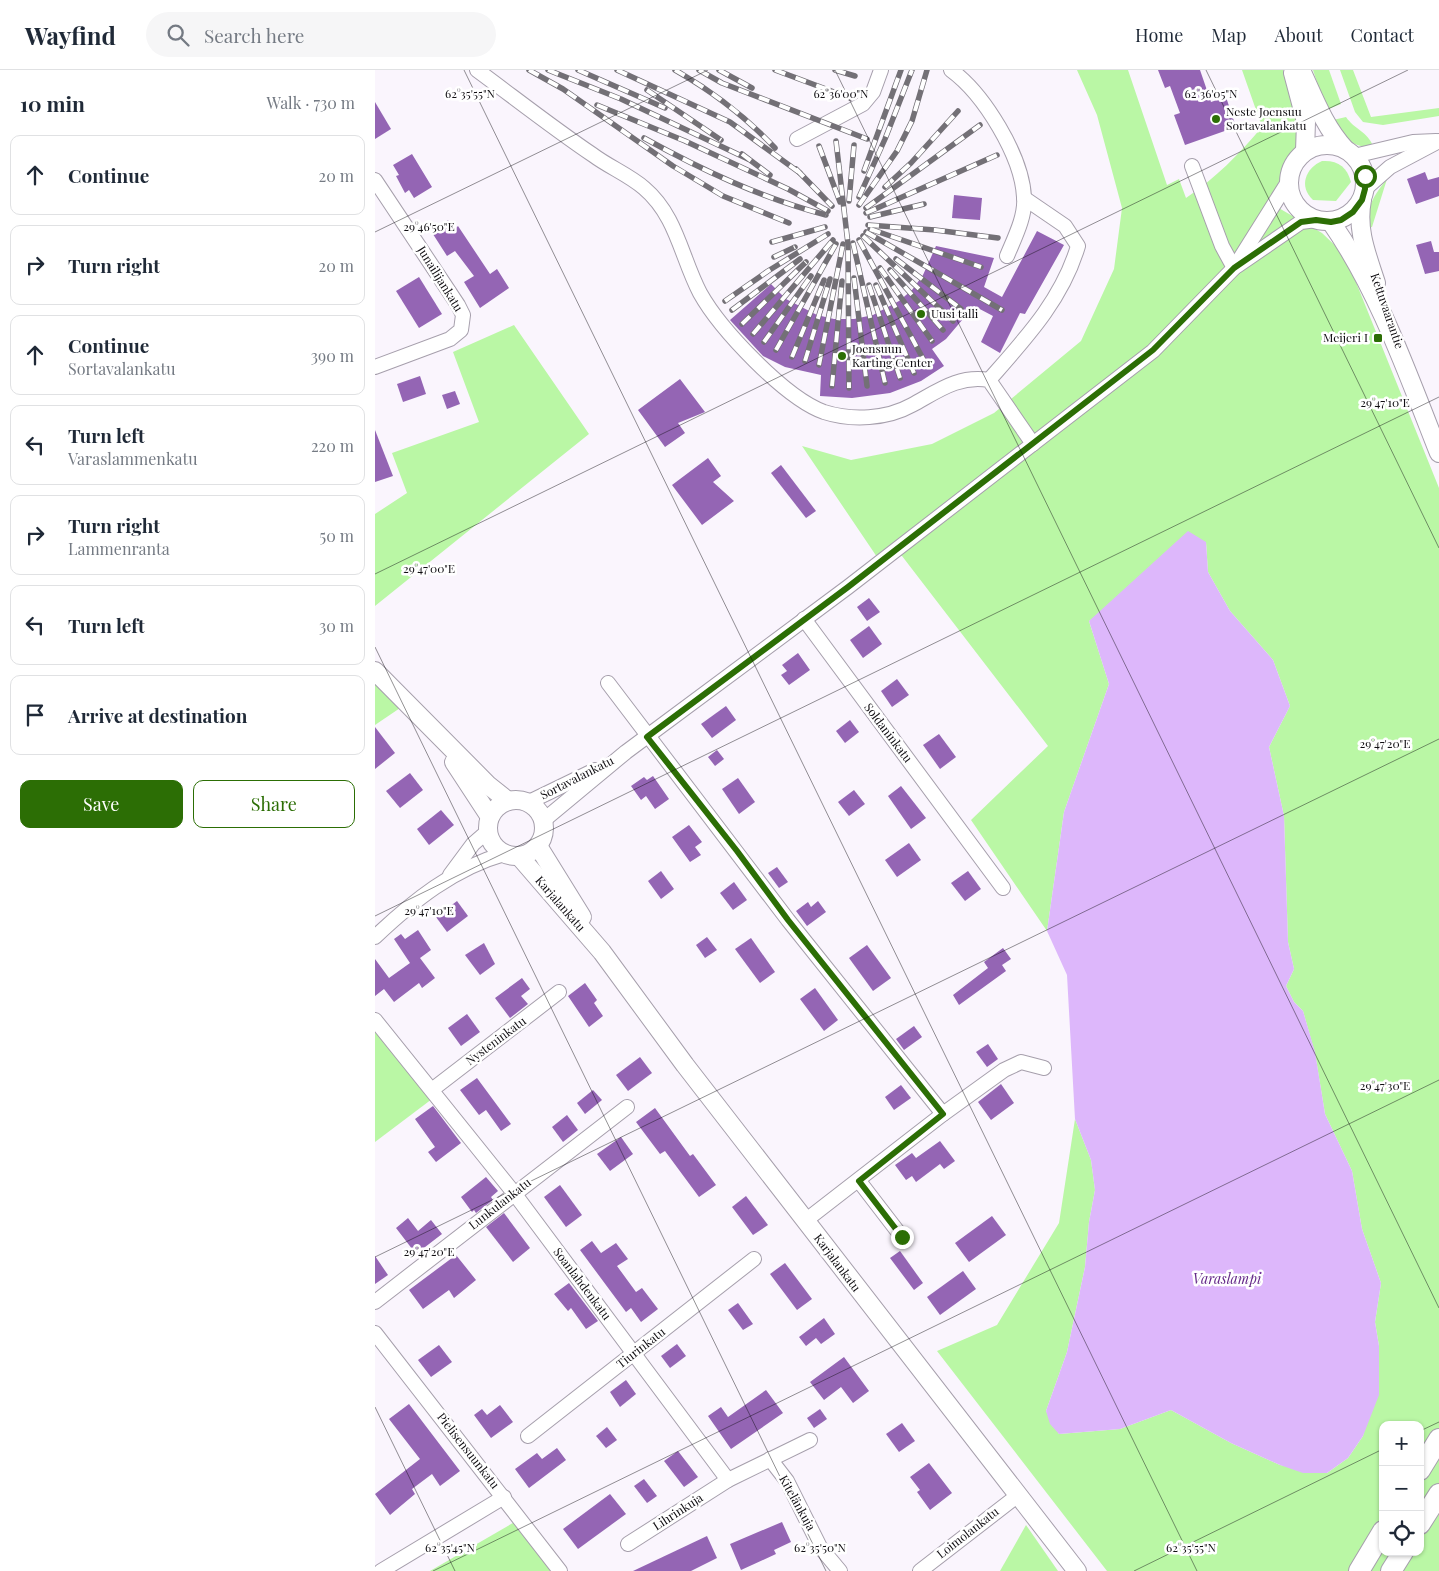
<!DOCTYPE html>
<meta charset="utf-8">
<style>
body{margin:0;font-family:"Playfair Display",serif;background:#f6f6f7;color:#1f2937}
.controls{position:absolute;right:15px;bottom:15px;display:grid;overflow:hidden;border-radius:10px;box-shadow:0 1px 4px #0004}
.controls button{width:45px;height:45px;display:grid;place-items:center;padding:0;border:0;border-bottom:1px solid #e0e1e3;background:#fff;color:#1f2937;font:25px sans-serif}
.stop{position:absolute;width:15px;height:15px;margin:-11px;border:4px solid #2c6e05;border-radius:50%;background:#fff}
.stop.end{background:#2c6e05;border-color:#fff;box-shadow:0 1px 5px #0008}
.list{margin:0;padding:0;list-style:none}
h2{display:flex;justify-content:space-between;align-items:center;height:65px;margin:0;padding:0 20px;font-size:21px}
h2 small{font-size:16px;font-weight:400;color:#747a83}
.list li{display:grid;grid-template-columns:32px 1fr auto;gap:15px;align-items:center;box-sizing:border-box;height:80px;margin:0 10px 10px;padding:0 10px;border:1px solid #e0e1e3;border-radius:10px}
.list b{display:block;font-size:19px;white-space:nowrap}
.list p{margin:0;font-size:16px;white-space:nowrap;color:#747a83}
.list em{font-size:16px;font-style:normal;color:#747a83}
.actions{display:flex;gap:10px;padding:15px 20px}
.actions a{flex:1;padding:11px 0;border:1px solid #2c6e05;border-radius:10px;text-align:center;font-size:18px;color:#2c6e05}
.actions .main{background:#2c6e05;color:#fff}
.icon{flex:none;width:28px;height:28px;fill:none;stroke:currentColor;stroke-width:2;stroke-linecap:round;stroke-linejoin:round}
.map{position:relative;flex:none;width:1064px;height:1501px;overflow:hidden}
header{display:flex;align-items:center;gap:30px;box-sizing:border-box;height:70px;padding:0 25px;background:#fff;border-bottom:1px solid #e0e1e3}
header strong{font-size:24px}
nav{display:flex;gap:28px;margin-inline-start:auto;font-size:18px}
.search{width:350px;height:45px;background:#f6f6f7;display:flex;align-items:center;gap:12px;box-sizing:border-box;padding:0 18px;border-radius:28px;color:#747a83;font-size:19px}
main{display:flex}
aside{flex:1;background:#fff}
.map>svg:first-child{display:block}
.green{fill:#baf7a5;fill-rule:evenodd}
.water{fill:#ddb7fb}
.building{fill:#9465b4}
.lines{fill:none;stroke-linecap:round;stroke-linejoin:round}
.minor-casing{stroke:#a69fac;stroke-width:16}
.major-casing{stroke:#a69fac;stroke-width:20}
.highway-casing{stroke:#a69fac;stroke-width:22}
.minor{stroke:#fff;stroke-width:14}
.major{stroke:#fff;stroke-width:18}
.highway{stroke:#fff;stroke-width:20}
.rail-casing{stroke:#737076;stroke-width:5.5}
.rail{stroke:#fff;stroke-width:4;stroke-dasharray:11;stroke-linecap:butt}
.route{stroke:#2c6e05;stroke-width:6}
.ticks{fill:none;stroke:#0f0d11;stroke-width:1;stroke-opacity:0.45}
.poi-dot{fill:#2c6e05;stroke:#fff;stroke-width:2}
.labels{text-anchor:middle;stroke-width:5;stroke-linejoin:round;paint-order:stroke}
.poi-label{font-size:12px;fill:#0f0d11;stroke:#fff;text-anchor:start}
.street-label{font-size:12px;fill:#0f0d11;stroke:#fff}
.water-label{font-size:14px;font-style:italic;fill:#642888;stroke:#fff}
.ticks-label{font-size:12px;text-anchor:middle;fill:#0f0d11;stroke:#fff;stroke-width:5;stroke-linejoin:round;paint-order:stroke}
</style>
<header>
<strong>Wayfind</strong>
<div class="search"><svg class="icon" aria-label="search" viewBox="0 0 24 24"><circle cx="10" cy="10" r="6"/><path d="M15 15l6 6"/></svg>Search here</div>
<nav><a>Home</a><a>Map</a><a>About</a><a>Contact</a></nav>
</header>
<main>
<aside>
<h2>10 min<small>Walk · 730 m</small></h2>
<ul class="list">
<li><svg class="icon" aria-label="ahead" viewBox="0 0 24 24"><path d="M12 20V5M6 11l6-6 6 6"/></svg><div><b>Continue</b></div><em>20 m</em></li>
<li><svg class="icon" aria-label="right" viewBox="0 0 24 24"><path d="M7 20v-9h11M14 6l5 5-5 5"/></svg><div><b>Turn right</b></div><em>20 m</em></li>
<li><svg class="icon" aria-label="ahead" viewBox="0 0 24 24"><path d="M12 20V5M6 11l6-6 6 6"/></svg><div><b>Continue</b><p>Sortavalankatu</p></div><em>390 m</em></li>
<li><svg class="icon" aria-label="left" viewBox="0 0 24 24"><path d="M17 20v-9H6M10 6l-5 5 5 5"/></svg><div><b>Turn left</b><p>Varaslammenkatu</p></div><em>220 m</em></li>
<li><svg class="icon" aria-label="right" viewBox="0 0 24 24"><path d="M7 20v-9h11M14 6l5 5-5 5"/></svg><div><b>Turn right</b><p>Lammenranta</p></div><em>50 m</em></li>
<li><svg class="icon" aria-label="left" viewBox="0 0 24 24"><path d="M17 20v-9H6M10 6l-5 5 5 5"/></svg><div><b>Turn left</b></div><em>30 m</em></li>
<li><svg class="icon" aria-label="arrive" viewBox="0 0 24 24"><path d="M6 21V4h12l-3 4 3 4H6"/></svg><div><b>Arrive at destination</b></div></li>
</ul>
<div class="actions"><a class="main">Save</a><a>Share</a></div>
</aside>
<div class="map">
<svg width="1064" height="1501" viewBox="0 0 1064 1501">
<rect width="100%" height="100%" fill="#faf5fd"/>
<g class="green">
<path d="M 702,0 L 753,0 L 792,115 L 804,109 L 811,128 C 841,108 864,84 887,57 L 867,0 L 908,0 L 924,48 L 924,73 L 910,97 L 895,133 L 947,163 L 970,185 L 1064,418 L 1064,1501 L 732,1501 L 562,1281 L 622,1255 L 684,1153 L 700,1049 L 716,1090 L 720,1120 L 714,1152 L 710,1197 L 692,1282 L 671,1341 L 684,1364 L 745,1359 L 796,1340 L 856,1373 L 905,1395 L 952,1403 L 973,1388 L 988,1366 L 1004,1276 L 1000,1252 L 1006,1213 L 987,1159 L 977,1101 L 950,1044 L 940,983 L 928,941 L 919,932 L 911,916 L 919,899 L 913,872 L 909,746 L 894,677 L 915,636 L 898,590 L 855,541 L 833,502 L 831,472 L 714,551 L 734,614 L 689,742 L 672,861 L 596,750 L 673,676 L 527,486 L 502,487 L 427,376 L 476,390 L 557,374 L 619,343 L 706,271 L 739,199 L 747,138 L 722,45 ZM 1008,1355 L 1045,1355 L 1045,1482 L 1008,1482 Z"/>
<polygon points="938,0 954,0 966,34 951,40"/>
<polygon points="965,0 978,0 996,47 1064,38 1064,46 1008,55 988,52 980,42"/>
<path d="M 971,47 C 979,59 993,62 998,76 C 976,79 969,66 958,50 Z"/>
<path d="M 947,91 C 963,90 972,97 976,112 L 961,131 L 938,130 C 923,116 931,98 947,91 Z"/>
<path d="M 1012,109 L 997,157 L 991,159 C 992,137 998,126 1012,109 Z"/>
<polygon points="139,255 214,364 0,536 0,444 32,423 17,383 104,352 78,282"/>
<polygon points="0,607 28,636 0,655"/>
<polygon points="0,958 57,1029 0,1072"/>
<polygon points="143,1450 182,1501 55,1501"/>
<polygon points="651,1455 683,1501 625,1501"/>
</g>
<polygon class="water" points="813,461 831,472 833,502 855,541 898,590 915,636 894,677 909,746 913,872 919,899 911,916 919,932 928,941 940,982 950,1044 977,1101 987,1159 1006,1213 1000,1252 1004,1276 1004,1325 988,1366 973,1388 952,1403 928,1403 905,1395 856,1373 796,1340 745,1359 684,1364 675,1354 671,1341 692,1282 710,1197 714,1152 720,1120 716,1090 700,1049 692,905 672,861 689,742 734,614 714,551"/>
<g class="building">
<polygon points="783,0 825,0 836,32 851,27 861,57 810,75 799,45 805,43 795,16 790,18"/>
<polygon points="0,32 16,59 0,69"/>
<polygon points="37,84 57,117 39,128 34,120 30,123 21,106 24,105 18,95"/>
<polygon points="1050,102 1053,110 1064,107 1064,126 1041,134 1032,109"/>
<polygon points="579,125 607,128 605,150 577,148"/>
<polygon points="73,150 80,159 83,156 115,204 122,199 134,218 105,238 89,212 99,206 80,181 72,186 56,161"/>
<polygon points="662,161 689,175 650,244 645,243 625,283 606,272 618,246 599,236 571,269 557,279 569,296 546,311 515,323 477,328 445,326 446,305 410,297 388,286 355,250 396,214 411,229 442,245 459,249 479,249 498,245 524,231 537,220 548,205 561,176 619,188 609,217 627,227"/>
<polygon points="1056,171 1059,182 1064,182 1064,201 1050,204 1041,175"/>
<polygon points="44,207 67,244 44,258 21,221"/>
<polygon points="45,306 51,324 28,332 22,314"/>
<polygon points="305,309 330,342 303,353 310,363 290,377 263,340"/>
<polygon points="80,321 85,334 72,339 67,325"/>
<polygon points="0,360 18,406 0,412"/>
<polygon points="333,388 346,406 338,412 359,431 327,455 297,415"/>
<polygon points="406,395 441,441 431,448 396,403"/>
<polygon points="494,528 505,542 492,551 482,537"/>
<polygon points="494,556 507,574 488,588 475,570"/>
<polygon points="423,583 435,600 414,615 406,605 412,601 407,595"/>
<polygon points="522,609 534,625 517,637 506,621"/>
<polygon points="351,636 361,650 337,668 326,654"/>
<polygon points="475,650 484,662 470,673 461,661"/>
<polygon points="0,657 20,683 0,699"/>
<polygon points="564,664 581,687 565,699 548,675"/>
<polygon points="342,680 349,689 340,696 333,687"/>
<polygon points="35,703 48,720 25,738 11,721"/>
<polygon points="278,706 294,729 280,739 271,726 266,730 256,716 269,707 272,710"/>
<polygon points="363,708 380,732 364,744 347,719"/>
<polygon points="526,716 551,748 536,759 513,726"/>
<polygon points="479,720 490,734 474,746 463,732"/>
<polygon points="66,740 79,755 54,775 42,759"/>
<polygon points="314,755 327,772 320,777 326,785 315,792 297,767"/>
<polygon points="534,773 546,790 522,807 510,790"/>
<polygon points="402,797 413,812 404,818 393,803"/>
<polygon points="286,801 299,819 286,829 273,811"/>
<polygon points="593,801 606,819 590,831 576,813"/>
<polygon points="359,812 372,830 358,840 345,823"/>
<polygon points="82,831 93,846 72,862 61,847"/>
<polygon points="443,831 451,842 432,856 421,841 433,832 436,837"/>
<polygon points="43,860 56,880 45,888 60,908 47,918 44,913 19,932 9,919 0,926 0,889 14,908 35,893 19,869 26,864 30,869"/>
<polygon points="332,867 342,880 330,888 321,875"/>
<polygon points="376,868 400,902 385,913 360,879"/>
<polygon points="109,873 120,894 105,905 90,885"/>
<polygon points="492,875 516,908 498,921 474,888"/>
<polygon points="628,878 636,889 627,895 631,901 584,935 578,925 613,898 609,892"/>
<polygon points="147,908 155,919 146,926 153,934 135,948 120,928"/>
<polygon points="210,913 222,930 219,933 228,946 214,957 193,926"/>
<polygon points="440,918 463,950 449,961 425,929"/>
<polygon points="92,944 105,962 86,976 73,958"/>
<polygon points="539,956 547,967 529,980 521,969"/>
<polygon points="613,974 623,989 612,997 601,982"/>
<polygon points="265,987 277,1003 253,1021 241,1005"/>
<polygon points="102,1008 136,1054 126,1061 111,1040 104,1045 85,1020"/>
<polygon points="626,1014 639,1033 616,1050 603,1032"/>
<polygon points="526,1015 536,1028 519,1040 510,1027"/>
<polygon points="218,1020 227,1030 210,1044 202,1033"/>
<polygon points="58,1036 86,1073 61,1092 53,1082 60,1077 40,1049"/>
<polygon points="280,1038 315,1086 318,1084 341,1115 324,1127 290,1081 285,1084 261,1052"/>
<polygon points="192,1045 203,1060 188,1072 177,1057"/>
<polygon points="246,1067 258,1084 235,1101 222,1084"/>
<polygon points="565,1071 580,1091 569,1099 565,1094 541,1112 537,1106 531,1110 520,1095 537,1083 541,1088"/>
<polygon points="111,1107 123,1121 116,1127 118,1130 101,1143 99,1140 97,1142 86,1127"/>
<polygon points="185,1115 207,1145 191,1157 169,1127"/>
<polygon points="371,1126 393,1155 378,1165 357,1137"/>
<polygon points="129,1143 155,1178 138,1192 111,1157"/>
<polygon points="617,1146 631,1165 594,1192 580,1173"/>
<polygon points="33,1148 43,1161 56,1150 67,1164 41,1184 21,1158"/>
<polygon points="217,1171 226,1183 241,1173 253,1189 242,1196 261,1222 267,1218 283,1239 266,1252 256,1238 251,1242 205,1180"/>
<polygon points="525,1181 548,1213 539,1220 515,1188"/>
<polygon points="81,1185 101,1210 79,1228 74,1220 48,1239 34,1220"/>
<polygon points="0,1186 13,1205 0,1214"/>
<polygon points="410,1193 437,1229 422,1240 395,1204"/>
<polygon points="588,1201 601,1219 565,1245 552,1227"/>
<polygon points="194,1213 223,1251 211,1259 196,1238 193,1241 179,1224"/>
<polygon points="363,1233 378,1254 368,1260 353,1240"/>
<polygon points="449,1248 460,1264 446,1274 441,1268 431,1276 424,1267"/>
<polygon points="302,1274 311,1286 295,1298 286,1286"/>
<polygon points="64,1275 77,1292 56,1307 43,1290"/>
<polygon points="469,1287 494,1321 478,1333 466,1317 449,1330 435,1312"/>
<polygon points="251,1310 261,1324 245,1337 235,1322"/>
<polygon points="391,1320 408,1343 356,1379 333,1346 346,1337 353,1347"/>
<polygon points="34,1334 85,1401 65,1416 57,1404 37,1419 40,1424 15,1445 0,1424 45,1389 14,1349"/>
<polygon points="125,1335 138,1352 116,1368 99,1345 107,1339 112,1345"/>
<polygon points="445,1339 452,1349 439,1358 432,1348"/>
<polygon points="527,1353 540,1371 524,1382 511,1364"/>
<polygon points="232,1357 242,1370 231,1378 221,1366"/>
<polygon points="182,1378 191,1390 154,1418 140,1399 162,1383 167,1389"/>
<polygon points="303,1381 323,1407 309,1417 289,1391"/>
<polygon points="554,1393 577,1423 555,1440 542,1422 545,1420 535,1407"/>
<polygon points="269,1409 282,1426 272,1433 259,1416"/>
<polygon points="235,1424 251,1444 203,1479 188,1459"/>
<polygon points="407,1452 416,1472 399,1480 401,1484 366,1500 355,1474"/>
<polygon points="332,1466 342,1488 316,1501 258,1501"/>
</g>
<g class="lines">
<defs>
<g id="minor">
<path d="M 102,0 C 140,28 178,58 218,85 C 234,97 254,105 269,118 C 302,146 306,187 325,223 C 345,259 410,328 449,342 C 477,351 512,349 537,335 C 563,321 583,305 614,310 L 658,374"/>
<path d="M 576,0 C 609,24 647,86 649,127 C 651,146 639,169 632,186"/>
<polyline points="422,69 488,34 498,22 506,0"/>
<polyline points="979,86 1038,72 1061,71"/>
<polyline points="817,96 847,176 859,198"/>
<polyline points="0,110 83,235 88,245 86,260 75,269 0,297"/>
<polyline points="990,119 1015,97 1064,71"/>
<polyline points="862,196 926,152 941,150"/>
<path d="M 614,310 C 650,269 687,230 703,176 L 690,156 L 649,128"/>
<polyline points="429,549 628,818"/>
<polyline points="233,613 413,850 568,1044"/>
<polyline points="154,732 220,700"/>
<polyline points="169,750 251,682 473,517 778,281 859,198 913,112"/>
<polyline points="75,805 98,774 113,761"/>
<path d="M 0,867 C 38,831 79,798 129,784"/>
<polyline points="0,950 139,1123 353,1410 435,1370"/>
<polyline points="58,1019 184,922"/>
<polyline points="484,1111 527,1167"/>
<polyline points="430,1151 568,1044 629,1000 646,992 669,998"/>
<polyline points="0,1232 252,1037"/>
<polyline points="0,1263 185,1501"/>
<polyline points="153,1366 379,1189"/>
<polyline points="395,1389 412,1411 445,1477 465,1501"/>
<polyline points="253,1474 353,1410"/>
<polyline points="6,1501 129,1427"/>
<polyline points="545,1501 642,1426"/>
</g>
<g id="major">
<path d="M 926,0 C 939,28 949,56 970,79"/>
<polyline points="918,3 931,52 930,81"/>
<circle cx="952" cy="113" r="38"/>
<path d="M 987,130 C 981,159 992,185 1001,213"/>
<path d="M 956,152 C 1004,221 1033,305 1064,383"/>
<polyline points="0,601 113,715 133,731"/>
<polyline points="79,692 115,747"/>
<circle cx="141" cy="758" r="28"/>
<polyline points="163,776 207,847"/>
<polyline points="144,786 227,882 310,995 702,1501"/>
</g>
<g id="highway">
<polyline points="1045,1400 1064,1369"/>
<polyline points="1045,1454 1064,1424"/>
<polyline points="984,1501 1008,1461"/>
<polyline points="1016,1501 1028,1482"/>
</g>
</defs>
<use href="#minor" class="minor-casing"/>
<use href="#major" class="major-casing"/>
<use href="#highway" class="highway-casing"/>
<use href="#minor" class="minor"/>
<use href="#major" class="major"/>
<use href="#highway" class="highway"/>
<defs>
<g id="rail">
<polyline points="154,0 188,19 298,96 348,126 414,153"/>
<polyline points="173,0 246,29 373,89"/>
<polyline points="203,0 290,38"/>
<polyline points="242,0 355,52 425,103"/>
<path d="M 300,0 C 337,21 371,47 400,78"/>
<polyline points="324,0 347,13 492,69"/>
<polyline points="344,0 377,18"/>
<polyline points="400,0 475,28"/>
<polyline points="460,0 480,6"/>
<polyline points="272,20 346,70"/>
<polyline points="222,35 310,71 413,119 453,141"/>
<path d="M 269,68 C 327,100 386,128 451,145"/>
<polyline points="461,71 473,174 474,318"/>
<polyline points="444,76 465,132"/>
<polyline points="367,84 395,105"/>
<polyline points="421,99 457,136"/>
<polyline points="489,101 526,0"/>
<polyline points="510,117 536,93 583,41"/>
<polyline points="484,127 510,69 537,0"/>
<polyline points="474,131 479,75"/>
<polyline points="484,135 522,81 537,51 552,0"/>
<polyline points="491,138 605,55"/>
<polyline points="491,143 622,85"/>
<polyline points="495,147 549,134"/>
<polyline points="493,155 560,160 623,168"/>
<polyline points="495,159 606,197"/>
<polyline points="491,162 627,240"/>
<polyline points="488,166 578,251"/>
<polyline points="484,170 552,296"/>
<polyline points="397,172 450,157"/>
<polyline points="478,173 510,313"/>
<polyline points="399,187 420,177"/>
<polyline points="521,189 586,239"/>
<polyline points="505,198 557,271"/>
<polyline points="515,200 568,260"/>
<polyline points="479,208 492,316"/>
<polyline points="494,215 525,308"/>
<polyline points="501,215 539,303"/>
<polyline points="350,231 393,201 453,164"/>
<polyline points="357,240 425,189"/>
<polyline points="367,254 431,192"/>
<polyline points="378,264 458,170"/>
<polyline points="389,272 436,206"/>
<polyline points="401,280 461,174"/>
<polyline points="417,287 449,210"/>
<polyline points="430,291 455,209"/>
<polyline points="444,295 468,174"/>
<polyline points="457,316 467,211"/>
</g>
</defs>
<use href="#rail" class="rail-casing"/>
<use href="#rail" class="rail"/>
</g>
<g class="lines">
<polyline class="route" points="527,1167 484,1111 568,1044 413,850 362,781 272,667 473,517 778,280 859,198 926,152 941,150 956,152 966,150 978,142 987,130 990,119 990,106"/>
</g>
<path class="ticks" d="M 89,0 L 822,1501M 460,0 L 1064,1238M 831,0 L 1064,478M 0,162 L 333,0M 0,504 L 1033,0M 0,577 L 451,1501M 0,846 L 1064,327M 0,1187 L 1064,669M 0,1337 L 80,1501M 1045,1361 L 1064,1352M 58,1501 L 1064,1010M 759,1501 L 1008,1379"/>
<g class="poi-dot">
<circle cx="841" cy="49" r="5"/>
<circle cx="546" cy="244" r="5"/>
<rect x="998" y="263" width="10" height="10" rx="2.5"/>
<circle cx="467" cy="286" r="5"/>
</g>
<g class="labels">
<g class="poi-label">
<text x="851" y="46">Neste Joensuu<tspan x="851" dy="14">Sortavalankatu</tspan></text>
<text x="556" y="248">Uusi talli</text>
<text x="993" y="272" text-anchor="end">Meijeri I</text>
<text x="477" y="283">Joensuun<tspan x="477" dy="14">Karting Center</tspan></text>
</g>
<g class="street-label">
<text transform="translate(65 209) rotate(58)" y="4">Junailijankatu</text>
<text transform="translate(1012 241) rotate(71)" y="4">Kettuvaarantie</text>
<text transform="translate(513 663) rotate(53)" y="4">Soldaninkatu</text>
<text transform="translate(202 708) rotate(-27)" y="4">Sortavalankatu</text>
<text transform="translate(185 834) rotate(49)" y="4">Karjalankatu</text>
<text transform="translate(121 971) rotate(-37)" y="4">Nysteninkatu</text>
<text transform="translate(125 1134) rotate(-38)" y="4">Lunkulankatu</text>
<text transform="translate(462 1193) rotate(53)" y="4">Karjalankatu</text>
<text transform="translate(207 1214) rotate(53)" y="4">Soanlahdenkatu</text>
<text transform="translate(266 1278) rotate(-38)" y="4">Tiurinkatu</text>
<text transform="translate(93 1381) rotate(52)" y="4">Pielisensuunkatu</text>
<text transform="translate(422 1433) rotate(61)" y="4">Kitelänkuja</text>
<text transform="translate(303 1442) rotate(-33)" y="4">Lihrinkuja</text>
<text transform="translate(593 1463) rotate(-38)" y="4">Loimolankatu</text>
</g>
<g class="water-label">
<text x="852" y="1214">Varaslampi</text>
</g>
</g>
<g class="ticks-label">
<text x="466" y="28">62°36'00"N</text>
<text x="95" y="28">62°35'55"N</text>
<text x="836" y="28">62°36'05"N</text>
<text x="54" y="161">29°46'50"E</text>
<text x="1010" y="337">29°47'10"E</text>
<text x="54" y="503">29°47'00"E</text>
<text x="1010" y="678">29°47'20"E</text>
<text x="54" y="845">29°47'10"E</text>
<text x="1010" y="1020">29°47'30"E</text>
<text x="54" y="1186">29°47'20"E</text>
<text x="75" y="1482">62°35'45"N</text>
<text x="445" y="1482">62°35'50"N</text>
<text x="816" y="1482">62°35'55"N</text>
</g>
</svg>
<div class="controls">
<button>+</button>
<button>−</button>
<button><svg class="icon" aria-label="locate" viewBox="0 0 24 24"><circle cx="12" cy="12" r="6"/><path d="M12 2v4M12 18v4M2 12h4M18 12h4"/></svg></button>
</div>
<div class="stop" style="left:990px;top:106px"></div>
<div class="stop end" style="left:527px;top:1167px"></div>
</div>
</main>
